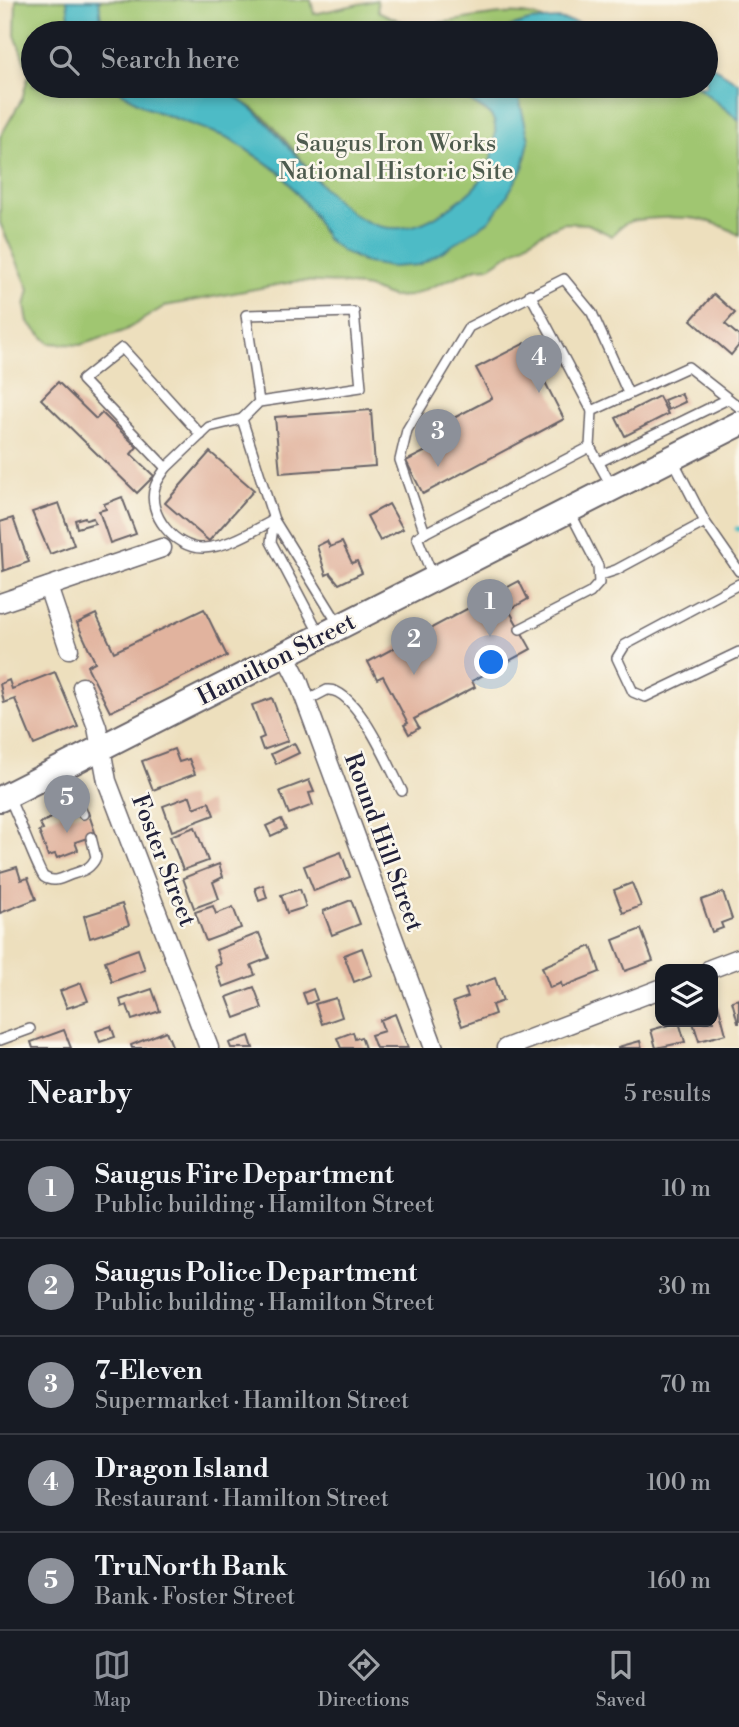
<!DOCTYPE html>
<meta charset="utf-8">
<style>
body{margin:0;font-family:"Libre Bodoni",serif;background:#20242c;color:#f1f3f6}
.controls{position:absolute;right:21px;bottom:21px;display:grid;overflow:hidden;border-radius:14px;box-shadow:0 4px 10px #0003}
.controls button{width:63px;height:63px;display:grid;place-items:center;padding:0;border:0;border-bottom:2px solid #363941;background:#171b24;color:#f1f3f6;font:35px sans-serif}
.you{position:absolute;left:492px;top:663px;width:24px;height:24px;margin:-18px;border:5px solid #fff;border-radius:50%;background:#1a73e8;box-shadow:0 0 0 10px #1a73e833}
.badge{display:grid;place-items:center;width:46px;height:46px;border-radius:50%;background:#8c9099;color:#fff;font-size:23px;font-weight:700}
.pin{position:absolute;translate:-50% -58px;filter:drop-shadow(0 2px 4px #0008)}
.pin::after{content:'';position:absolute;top:37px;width:24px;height:21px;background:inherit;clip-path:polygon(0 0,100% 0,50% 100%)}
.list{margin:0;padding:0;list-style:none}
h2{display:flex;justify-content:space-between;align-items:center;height:91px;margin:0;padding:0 28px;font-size:30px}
h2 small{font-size:23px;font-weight:400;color:#9ea1a6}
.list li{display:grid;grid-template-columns:46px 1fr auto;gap:21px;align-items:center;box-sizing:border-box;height:98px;padding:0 28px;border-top:2px solid #363941}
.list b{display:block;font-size:26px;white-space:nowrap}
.list p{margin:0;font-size:23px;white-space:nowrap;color:#9ea1a6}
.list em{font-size:23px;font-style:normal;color:#9ea1a6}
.icon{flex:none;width:38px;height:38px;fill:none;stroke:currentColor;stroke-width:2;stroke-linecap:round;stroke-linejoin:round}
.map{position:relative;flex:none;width:739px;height:1048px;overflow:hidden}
.search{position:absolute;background:#171b24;box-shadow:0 4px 10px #0003;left:21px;right:21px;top:21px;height:77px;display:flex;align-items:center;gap:18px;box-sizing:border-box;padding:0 24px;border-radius:38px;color:#9ea1a6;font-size:26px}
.sheet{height:581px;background:#171b24}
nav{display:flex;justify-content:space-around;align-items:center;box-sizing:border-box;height:98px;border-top:2px solid #363941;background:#171b24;font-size:19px;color:#9ea1a6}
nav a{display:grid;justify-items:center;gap:4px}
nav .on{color:#8c9099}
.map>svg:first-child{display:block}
.green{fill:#a0c671;stroke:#617456;stroke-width:2}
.water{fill:#4dbbc6;stroke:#386e80;stroke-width:2}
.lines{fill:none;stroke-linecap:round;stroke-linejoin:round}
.stream{stroke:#4dbbc6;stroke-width:5}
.building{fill:#e1b39e}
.lane-casing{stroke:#696468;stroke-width:12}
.street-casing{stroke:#696468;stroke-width:21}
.secondary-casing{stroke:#696468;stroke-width:28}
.lane{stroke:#fff;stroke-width:9}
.street{stroke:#fff;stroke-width:18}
.secondary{stroke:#fff;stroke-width:24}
.labels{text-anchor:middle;stroke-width:5;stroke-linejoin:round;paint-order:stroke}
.park-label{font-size:24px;fill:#4e5b4e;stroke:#fbf7ec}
.street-label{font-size:24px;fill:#22223b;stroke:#fbf7ec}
</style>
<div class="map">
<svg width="739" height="1048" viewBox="0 0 739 1048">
<rect width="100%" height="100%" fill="#fbf7ec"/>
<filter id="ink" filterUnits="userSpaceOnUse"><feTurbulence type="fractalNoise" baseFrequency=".0143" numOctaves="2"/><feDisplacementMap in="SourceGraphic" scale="14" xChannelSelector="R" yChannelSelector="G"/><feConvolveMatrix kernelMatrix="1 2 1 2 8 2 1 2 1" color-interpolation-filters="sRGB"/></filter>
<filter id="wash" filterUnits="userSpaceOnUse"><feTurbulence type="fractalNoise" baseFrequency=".00686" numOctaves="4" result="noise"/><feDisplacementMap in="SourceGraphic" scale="28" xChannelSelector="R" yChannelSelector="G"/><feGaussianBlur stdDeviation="1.57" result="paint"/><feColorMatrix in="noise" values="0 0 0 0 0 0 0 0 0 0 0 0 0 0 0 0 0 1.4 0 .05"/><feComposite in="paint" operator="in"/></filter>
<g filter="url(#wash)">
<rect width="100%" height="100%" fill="#eddfbd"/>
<g class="green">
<path d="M 16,0 L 67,0 L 68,3 L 71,33 L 33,33 L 33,86 L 112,86 L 147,108 L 229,138 L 281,173 L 313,214 L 326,238 L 351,256 L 367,263 L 419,265 L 489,221 L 523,168 L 529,140 L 516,86 L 697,86 L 739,120 L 739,235 C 713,219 690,216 660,218 C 640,220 625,217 612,236 L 588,224 L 563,223 L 540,234 L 489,267 L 477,268 L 410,296 L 392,297 L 368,288 L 339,283 L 298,281 L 165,306 L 124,331 L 80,345 L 49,343 L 28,322 L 25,306 L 29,289 L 0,223 L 0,137 L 22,99 L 29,74 L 15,35 Z"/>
<path d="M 99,0 L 311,0 L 314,14 L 377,0 L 378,11 C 392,18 404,24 420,24 C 455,25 512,3 545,20 L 530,21 L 490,33 L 106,33 L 101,22 Z"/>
<path d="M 214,86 L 454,86 C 483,121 505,99 491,160 C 486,182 465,197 446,210 C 361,268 322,178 271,124 C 255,107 234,96 214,86 Z"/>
</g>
<g class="water">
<polygon points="67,0 99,0 101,22 106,33 71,33"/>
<polygon points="558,19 621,31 627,33 490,33 530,21"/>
<polygon points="706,62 739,83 739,120 697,86 706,86"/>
<path d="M 112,86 C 147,86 202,78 232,95 C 304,135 347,276 443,212 C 464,198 485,183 491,159 C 505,99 483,121 454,86 L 516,86 L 529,140 L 523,168 L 504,201 L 489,221 L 442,252 L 419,265 L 392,267 L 367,263 L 342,251 L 326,238 L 313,214 L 281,173 L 253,154 L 229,138 L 147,108 Z"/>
</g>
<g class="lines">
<polyline class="stream" points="737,529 739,529"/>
</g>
<g id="blocks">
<g class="building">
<polygon points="714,294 735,313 725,324 739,336 739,345 731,355 691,320"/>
<polygon points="525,343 564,419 423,494 406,461 454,437 446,422 492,398 476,368"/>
<polygon points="58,382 96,419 102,413 137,447 131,454 154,476 137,493 41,399"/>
<polygon points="681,393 685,402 668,410 664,400"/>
<polygon points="659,396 668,414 625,436 616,418"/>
<polygon points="371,410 375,466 280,473 275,417"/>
<polygon points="210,452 254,490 209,541 165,503"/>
<polygon points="122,497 136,534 110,543 99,511 106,509 104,504"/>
<polygon points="59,503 74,545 50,554 32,512"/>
<polygon points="389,504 403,529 380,541 367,516"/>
<polygon points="85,517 86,520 93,518 95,523 77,528 75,520"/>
<polygon points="13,518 29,562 3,571 0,522"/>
<polygon points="327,541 330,547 342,542 352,563 357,561 362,573 339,584 330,573 326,575 317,546"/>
<polygon points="519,581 528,599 509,610 531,649 472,681 475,687 414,719 419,728 409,734 404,725 408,723 383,676 377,679 368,662"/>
<polygon points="204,609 227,656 110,712 87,666 95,662 77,623 96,614 114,652"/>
<polygon points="55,672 78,727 34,745 15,699 4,703 0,684 9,680 12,689"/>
<polygon points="272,698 288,741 263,750 259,739 264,737 252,705"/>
<polygon points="294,743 299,753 276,764 271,754"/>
<polygon points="174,749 179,762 189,759 195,774 153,790 142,761"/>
<polygon points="309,780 314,792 309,793 313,805 289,814 280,791"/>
<polygon points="190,796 194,808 209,802 214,815 172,831 163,806"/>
<polygon points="66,811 68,816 88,812 96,835 75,842 78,850 57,858 55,854 48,856 39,831 43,830 40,823"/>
<polygon points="281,819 286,829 271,836 266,826"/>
<polygon points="195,827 208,861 183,870 170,836"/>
<polygon points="341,852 350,877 314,891 304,866"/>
<polygon points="219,864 223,877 213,882 219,899 194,908 183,878"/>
<polygon points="17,867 21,880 28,878 36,899 0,913 0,872"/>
<polygon points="632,883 641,906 623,913 614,890"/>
<polygon points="263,885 267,898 259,901 255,888"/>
<polygon points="300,889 306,907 287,913 281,895"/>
<polygon points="723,892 732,919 721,923 723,928 712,932 701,900"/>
<polygon points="351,900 360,924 332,935 323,911"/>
<polygon points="122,904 129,925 90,938 84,916"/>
<polygon points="213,906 216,914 233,907 241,928 206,941 195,912"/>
<polygon points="641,929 653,961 625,971 613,940"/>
<polygon points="259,933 269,958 251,965 255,975 223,987 215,966 221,964 216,950"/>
<polygon points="591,946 600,972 562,987 561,983 550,988 542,967"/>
<polygon points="362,948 372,975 354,982 344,955"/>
<polygon points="138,949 145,970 112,982 105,961"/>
<polygon points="495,978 503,1001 492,1005 495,1014 462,1026 453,1002 468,997 465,989"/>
<polygon points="81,983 88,1001 67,1008 60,991"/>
<polygon points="254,987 262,1008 235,1018 227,997"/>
<polygon points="152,989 160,1011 132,1020 127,1005 122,1007 120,1000"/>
<polygon points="313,989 317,1000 307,1004 303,993"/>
<polygon points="336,998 342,1017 322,1024 315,1004"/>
<polygon points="739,999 739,1023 738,1023 732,1001"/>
<polygon points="718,1004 726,1034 699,1041 693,1022 713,1022 713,1006"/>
<polygon points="395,1014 408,1048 376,1048 371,1035 384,1031 380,1020"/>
<polygon points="679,1022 685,1042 656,1048 651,1030"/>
<polygon points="111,1026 115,1037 100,1042 96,1031"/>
<polygon points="64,1030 71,1048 33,1048 31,1042"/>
<polygon points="166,1031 173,1048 132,1048 131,1045"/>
<polygon points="353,1032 355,1039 361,1037 365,1048 341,1048 337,1038"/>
<polygon points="249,1036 253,1048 231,1048 229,1043"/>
<polygon points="640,1041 642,1048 618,1048 618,1047"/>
</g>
</g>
</g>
<g filter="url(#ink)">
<use href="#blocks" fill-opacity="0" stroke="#696468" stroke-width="2"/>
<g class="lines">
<defs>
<g id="lane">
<polyline points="530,294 592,411"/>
<polyline points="201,435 122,348 82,380 166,468 209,427 242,419"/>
<polyline points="590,447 592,411 688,367 739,407"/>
<polyline points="673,460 705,522 739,571"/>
<polyline points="599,462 728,399"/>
<path d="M 166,468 C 163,473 157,480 155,487 C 146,513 175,549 203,548 C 228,547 253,531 274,520 L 242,419 L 259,402 L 361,387 L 354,312 L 246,315 L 259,402"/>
<polyline points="425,533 400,460 407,430 469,327 564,279 592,313 628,393"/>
<polyline points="601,575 616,570 705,522"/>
<polyline points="433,577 417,537 590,447 612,487"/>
<polyline points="739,584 625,645 617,658 633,692 645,697 739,652"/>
<polyline points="520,629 590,593 599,583 598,566 569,510"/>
<polyline points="320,635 271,542 274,520 339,625"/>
<path d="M 306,701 L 327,690 C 356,687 390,768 402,791"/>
<polyline points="63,768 83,814"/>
<path d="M 8,796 C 16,810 39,873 44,877 C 53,883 61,879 70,875 C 82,871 91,869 96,857 L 91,837"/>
<polyline points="0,1040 30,1029"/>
</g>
<g id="street">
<polyline points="48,587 69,649"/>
<polyline points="0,603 162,548"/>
<polyline points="285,654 298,680 434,1048"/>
<polyline points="82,687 97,727 107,781 209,1048"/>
<polyline points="710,969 739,958"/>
<polyline points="506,1048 660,989"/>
</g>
<polyline id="secondary" points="0,799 739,424"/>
</defs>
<use href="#lane" class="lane-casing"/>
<use href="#street" class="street-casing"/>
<use href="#secondary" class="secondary-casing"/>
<use href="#lane" class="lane"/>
<use href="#street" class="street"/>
<use href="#secondary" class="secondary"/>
</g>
</g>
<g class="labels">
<g class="park-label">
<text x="396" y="151">Saugus Iron Works<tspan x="396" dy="28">National Historic Site</tspan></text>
</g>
<g class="street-label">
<text transform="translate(276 659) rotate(-27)" y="8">Hamilton Street</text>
<text transform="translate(384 842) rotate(70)" y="8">Round Hill Street</text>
<text transform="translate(164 860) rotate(69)" y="8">Foster Street</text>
</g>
</g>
</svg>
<div class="controls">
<button><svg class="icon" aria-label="layers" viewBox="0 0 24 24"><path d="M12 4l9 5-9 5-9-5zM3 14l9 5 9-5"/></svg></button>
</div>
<div class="you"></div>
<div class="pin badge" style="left:490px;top:637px">1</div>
<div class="pin badge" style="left:414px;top:675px">2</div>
<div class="pin badge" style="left:438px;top:467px">3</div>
<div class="pin badge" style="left:539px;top:393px">4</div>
<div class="pin badge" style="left:67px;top:833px">5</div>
<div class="search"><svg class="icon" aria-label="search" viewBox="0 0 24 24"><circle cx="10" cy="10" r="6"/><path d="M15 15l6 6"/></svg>Search here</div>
</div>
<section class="sheet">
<h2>Nearby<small>5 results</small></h2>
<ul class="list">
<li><span class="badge">1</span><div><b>Saugus Fire Department</b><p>Public building · Hamilton Street</p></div><em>10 m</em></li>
<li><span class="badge">2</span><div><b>Saugus Police Department</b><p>Public building · Hamilton Street</p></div><em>30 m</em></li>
<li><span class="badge">3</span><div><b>7-Eleven</b><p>Supermarket · Hamilton Street</p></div><em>70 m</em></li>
<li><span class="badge">4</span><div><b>Dragon Island</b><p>Restaurant · Hamilton Street</p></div><em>100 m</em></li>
<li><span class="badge">5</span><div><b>TruNorth Bank</b><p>Bank · Foster Street</p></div><em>160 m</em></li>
</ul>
</section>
<nav>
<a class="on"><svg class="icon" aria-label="map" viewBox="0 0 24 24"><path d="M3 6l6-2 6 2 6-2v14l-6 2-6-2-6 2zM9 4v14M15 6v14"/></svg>Map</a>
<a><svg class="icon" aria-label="directions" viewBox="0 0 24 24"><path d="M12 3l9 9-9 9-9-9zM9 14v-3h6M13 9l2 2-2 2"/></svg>Directions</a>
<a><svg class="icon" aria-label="saved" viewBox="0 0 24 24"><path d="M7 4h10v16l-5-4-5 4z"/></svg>Saved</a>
</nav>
